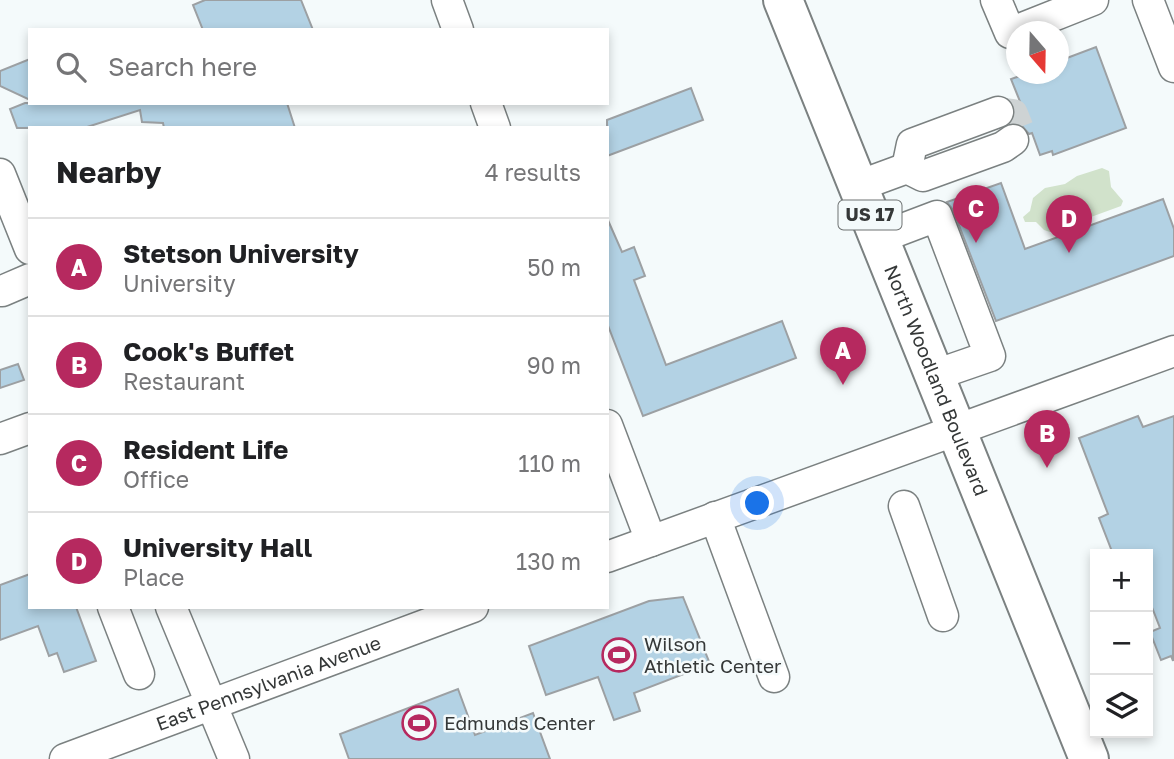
<!DOCTYPE html>
<meta charset="utf-8">
<style>
body{margin:0;font-family:"Golos Text",sans-serif;background:#f6f6f6;color:#202124}
.controls{position:absolute;right:21px;bottom:21px;display:grid;overflow:hidden;border-radius:0px;box-shadow:0 4px 10px #0003}
.controls button{width:63px;height:63px;display:grid;place-items:center;padding:0;border:0;border-bottom:2px solid #e0e0e0;background:#fff;color:#202124;font:35px sans-serif}
.compass{position:absolute;left:1006px;top:21px;width:63px;height:63px;border-radius:50%;background:#fff;box-shadow:0 4px 10px #0003;rotate:160deg}
.you{position:absolute;left:758px;top:504px;width:24px;height:24px;margin:-18px;border:5px solid #fff;border-radius:50%;background:#1a73e8;box-shadow:0 0 0 10px #1a73e833}
.badge{display:grid;place-items:center;width:46px;height:46px;border-radius:50%;background:#b6295f;color:#fff;font-size:23px;font-weight:700}
.pin{position:absolute;translate:-50% -58px;filter:drop-shadow(0 2px 4px #0008)}
.pin::after{content:'';position:absolute;top:37px;width:24px;height:21px;background:inherit;clip-path:polygon(0 0,100% 0,50% 100%)}
.list{margin:0;padding:0;list-style:none}
h2{display:flex;justify-content:space-between;align-items:center;height:91px;margin:0;padding:0 28px;font-size:30px}
h2 small{font-size:23px;font-weight:400;color:#757577}
.list li{display:grid;grid-template-columns:46px 1fr auto;gap:21px;align-items:center;box-sizing:border-box;height:98px;padding:0 28px;border-top:2px solid #e0e0e0}
.list b{display:block;font-size:26px;white-space:nowrap}
.list p{margin:0;font-size:23px;white-space:nowrap;color:#757577}
.list em{font-size:23px;font-style:normal;color:#757577}
.icon{flex:none;width:38px;height:38px;fill:none;stroke:currentColor;stroke-width:2;stroke-linecap:round;stroke-linejoin:round}
.map{position:relative;flex:none;width:1174px;height:759px;overflow:hidden}
.search{position:absolute;background:#fff;box-shadow:0 4px 10px #0003;left:28px;top:28px;width:581px;height:77px;display:flex;align-items:center;gap:18px;box-sizing:border-box;padding:0 24px;border-radius:0px;color:#757577;font-size:26px}
.panel{position:absolute;background:#fff;box-shadow:0 4px 10px #0003;left:28px;top:126px;width:581px;height:483px;border-radius:0px}
.map>svg:first-child{display:block}
.green{fill:#d1e2cb}
.building{fill:#b3d2e4;stroke:#9ca0a3;stroke-width:2}
.lines{fill:none;stroke-linecap:round;stroke-linejoin:round}
.minor-tunnel{stroke:#ced3d4;stroke-width:30;stroke-dasharray:30 15;stroke-linecap:butt}
.minor-casing{stroke:#7b8181;stroke-width:33}
.major-casing{stroke:#7b8181;stroke-width:42}
.minor{stroke:#fff;stroke-width:30}
.major{stroke:#fff;stroke-width:38}
.labels{text-anchor:middle;stroke-width:5;stroke-linejoin:round;paint-order:stroke}
.shield{fill:#f4fafb;stroke:#6e7272;stroke-width:2}
.shield-label{font-size:18px;font-weight:bold;fill:#353838}
.street-label{font-size:19px;fill:#353838;stroke:#f4fafb}
.poi-label{font-size:19px;fill:#353838;stroke:#f4fafb;text-anchor:start}
</style>
<div class="map">
<svg width="1174" height="759" viewBox="0 0 1174 759">
<rect width="100%" height="100%" fill="#f4fafb"/>
<polygon class="green" points="1102,168 1109,171 1111,187 1123,201 1121,206 1050,232 1044,230 1036,222 1025,222 1023,217 1030,211 1033,198 1045,188 1065,184 1077,176"/>
<g class="building">
<polygon points="205,0 301,0 313,30 203,30 193,5"/>
<polygon points="1096,47 1126,128 1053,155 1052,151 1040,155 1032,133 1029,134 1021,125 1012,123 1015,114 1014,106 1021,104 1011,79 1026,74 1059,74 1059,61"/>
<polygon points="30,59 30,100 0,86 0,71"/>
<polygon points="691,88 703,120 607,156 607,120"/>
<polygon points="25,103 287,103 295,128 164,128 163,123 142,122 140,110 84,128 17,128 10,109"/>
<polygon points="1001,183 1025,249 1163,199 1174,229 1174,256 996,321 953,210 947,202"/>
<polygon points="607,218 622,252 634,247 645,276 634,280 666,365 782,321 796,358 643,416 607,323"/>
<polygon points="18,364 24,380 0,388 0,370"/>
<polygon points="1138,416 1143,427 1174,416 1173,661 1171,656 1161,660 1150,632 1160,628 1148,597 1148,554 1113,554 1099,518 1108,514 1079,438"/>
<polygon points="30,574 30,607 76,607 96,661 64,672 57,653 49,656 38,626 0,640 0,585"/>
<polygon points="683,597 710,664 634,693 640,711 614,720 598,677 546,695 529,646 649,601"/>
<polygon points="458,689 475,735 533,713 550,759 349,759 340,734"/>
</g>
<g class="lines">
<polyline class="minor-tunnel" points="998,112 1013,114 1019,129 1013,140"/>
<defs>
<g id="minor">
<polyline points="447,0 458,30"/>
<polyline points="996,0 1010,33 1093,0"/>
<polyline points="1148,0 1174,67"/>
<polyline points="486,103 495,128"/>
<polyline points="907,168 912,144 998,112"/>
<polyline points="0,174 30,249"/>
<polyline points="858,186 907,168 923,176 1003,147 1013,140"/>
<polyline points="879,238 937,216 990,356 935,375"/>
<polyline points="2,291 30,279"/>
<polyline points="607,425 651,541"/>
<polyline points="0,439 30,428"/>
<polyline points="904,506 943,616"/>
<polyline points="715,517 774,677"/>
<polyline points="607,557 1174,351"/>
<polyline points="113,607 139,674"/>
<polyline points="171,607 234,759"/>
<path id="s1" d="M 65,759 L 473,607"/>
</g>
<g id="major">
<path id="s2" d="M 783,0 L 1089,759"/>
</g>
</defs>
<use href="#minor" class="minor-casing"/>
<use href="#major" class="major-casing"/>
<use href="#minor" class="minor"/>
<use href="#major" class="major"/>
</g>
<defs>
<symbol id="stadium-ring" viewBox="-11 -11 22 22"><circle r="9.5" fill="#f4fafb" stroke="#b6295f" stroke-width="1.5"/><path d="M0-5a6.5 5 0 1 0 0 10a6.5 5 0 1 0 0-10ZM-3.5-1.8h7v3.6h-7Z" fill="#b6295f"/></symbol>
</defs>
<g fill-rule="evenodd">
<use href="#stadium-ring" x="600" y="636" width="38" height="38"/>
<use href="#stadium-ring" x="400" y="704" width="38" height="38"/>
</g>
<g class="labels">
<rect class="shield" x="838.5" y="200.5" width="63" height="29" rx="5"/>
<g class="shield-label">
<text x="870" y="221">US 17</text>
</g>
<g class="street-label">
<text dy="7" stroke="none"><textPath href="#s2" startOffset="410">North Woodland Boulevard</textPath></text>
<text dy="7" stroke="none"><textPath href="#s1" startOffset="217">East Pennsylvania Avenue</textPath></text>
</g>
<g class="poi-label">
<text x="644" y="651">Wilson<tspan x="644" dy="22">Athletic Center</tspan></text>
<text x="444" y="730">Edmunds Center</text>
</g>
</g>
</svg>
<div class="controls">
<button>+</button>
<button>−</button>
<button><svg class="icon" aria-label="layers" viewBox="0 0 24 24"><path d="M12 4l9 5-9 5-9-5zM3 14l9 5 9-5"/></svg></button>
</div>
<svg class="compass" viewBox="-18 -18 36 36"><path d="M0-13l5 13h-10z" fill="#e53935"/><path d="M0 13l5-13h-10z" fill="#757577"/></svg>
<div class="you"></div>
<div class="pin badge" style="left:843px;top:385px">A</div>
<div class="pin badge" style="left:1047px;top:468px">B</div>
<div class="pin badge" style="left:976px;top:243px">C</div>
<div class="pin badge" style="left:1069px;top:253px">D</div>
<div class="search"><svg class="icon" aria-label="search" viewBox="0 0 24 24"><circle cx="10" cy="10" r="6"/><path d="M15 15l6 6"/></svg>Search here</div>
<section class="panel">
<h2>Nearby<small>4 results</small></h2>
<ul class="list">
<li><span class="badge">A</span><div><b>Stetson University</b><p>University</p></div><em>50 m</em></li>
<li><span class="badge">B</span><div><b>Cook's Buffet</b><p>Restaurant</p></div><em>90 m</em></li>
<li><span class="badge">C</span><div><b>Resident Life</b><p>Office</p></div><em>110 m</em></li>
<li><span class="badge">D</span><div><b>University Hall</b><p>Place</p></div><em>130 m</em></li>
</ul>
</section>
</div>
